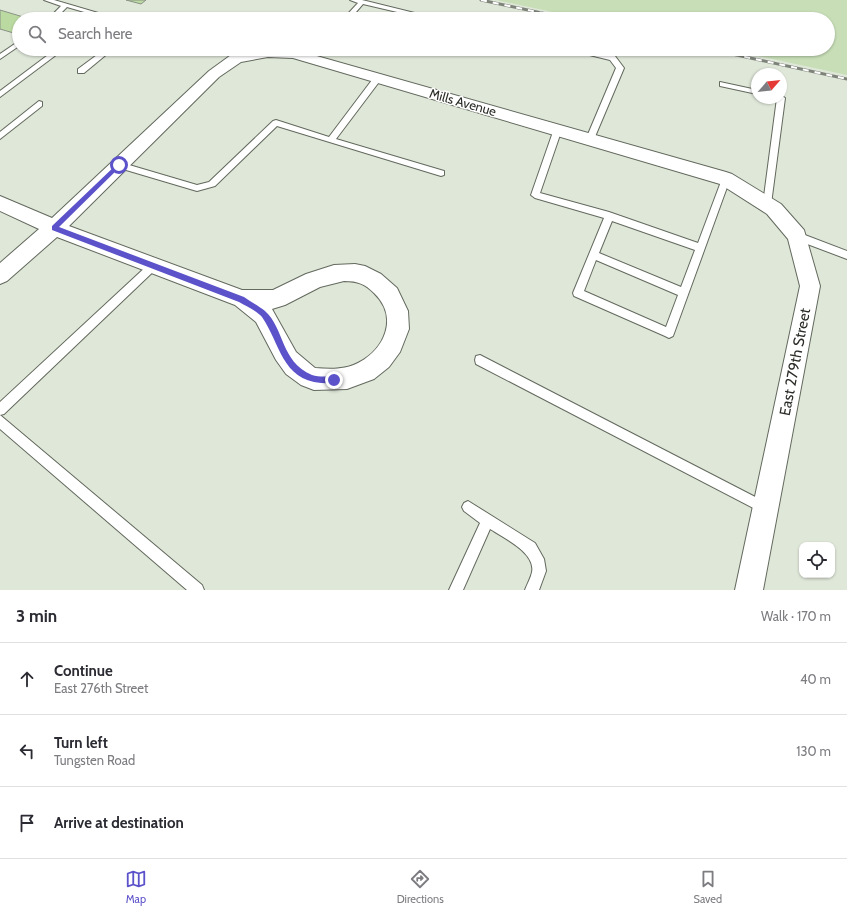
<!DOCTYPE html>
<meta charset="utf-8">
<style>
body{margin:0;font-family:Cabin,sans-serif;background:#f2f2f3;color:#2b2b33}
.controls{position:absolute;right:12px;bottom:12px;display:grid;overflow:hidden;border-radius:8px;box-shadow:0 1px 3px #0004}
.controls button{width:36px;height:36px;display:grid;place-items:center;padding:0;border:0;border-bottom:1px solid #e1e1e2;background:#fff;color:#2b2b33;font:20px sans-serif}
.compass{position:absolute;left:751px;top:68px;width:36px;height:36px;border-radius:50%;background:#fff;box-shadow:0 1px 3px #0004;rotate:62deg}
.stop{position:absolute;width:12px;height:12px;margin:-9px;border:3px solid #5c52ca;border-radius:50%;background:#fff}
.stop.end{background:#5c52ca;border-color:#fff;box-shadow:0 1px 4px #0008}
.list{margin:0;padding:0;list-style:none}
h2{display:flex;justify-content:space-between;align-items:center;height:52px;margin:0;padding:0 16px;font-size:17px}
h2 small{font-size:13px;font-weight:400;color:#7c7c81}
.list li{display:grid;grid-template-columns:26px 1fr auto;gap:12px;align-items:center;box-sizing:border-box;height:72px;padding:0 16px;border-top:1px solid #e1e1e2}
.list b{display:block;font-size:15px;white-space:nowrap}
.list p{margin:0;font-size:13px;white-space:nowrap;color:#7c7c81}
.list em{font-size:13px;font-style:normal;color:#7c7c81}
.icon{flex:none;width:22px;height:22px;fill:none;stroke:currentColor;stroke-width:2;stroke-linecap:round;stroke-linejoin:round}
.map{position:relative;flex:none;width:847px;height:590px;overflow:hidden}
.search{position:absolute;background:#fff;box-shadow:0 1px 3px #0004;left:12px;right:12px;top:12px;height:44px;display:flex;align-items:center;gap:10px;box-sizing:border-box;padding:0 14px;border-radius:22px;color:#7c7c81;font-size:15px}
.sheet{height:268px;background:#fff}
nav{display:flex;justify-content:space-around;align-items:center;box-sizing:border-box;height:56px;border-top:1px solid #e1e1e2;background:#fff;font-size:11px;color:#7c7c81}
nav a{display:grid;justify-items:center;gap:2px}
nav .on{color:#5c52ca}
.map>svg:first-child{display:block}
.green{fill:#c7deb7}
.building{fill:#badaa1;stroke:#8a9285}
.lines{fill:none;stroke-linecap:round;stroke-linejoin:round}
.lane-casing{stroke:#62695d;stroke-width:2}
.street-casing{stroke:#62695d;stroke-width:2}
.lane{fill:#fff;fill-rule:evenodd}
.street{fill:#fff;fill-rule:evenodd}
.rail-casing{stroke:#7e837a;stroke-width:3}
.rail{stroke:#fff;stroke-width:2;stroke-dasharray:6;stroke-linecap:butt}
.route{fill:#5c52ca}
.labels{text-anchor:middle;stroke-width:3;stroke-linejoin:round;paint-order:stroke}
.far-street-label{font-size:13px;fill:#2b2e28;stroke:#fff}
.street-label{font-size:15px;fill:#2b2e28;stroke:#fff}
</style>
<div class="map">
<svg width="847" height="590" viewBox="0 0 847 590">
<rect width="100%" height="100%" fill="#dfe7d9"/>
<polygon class="green" points="496,0 847,0 847,75 726,49 828,49 828,19 585,19"/>
<g class="building">
<polygon points="126,0 146,0 141,4"/>
<polygon points="0,10 30,19 19,19 19,33 17,34 0,29"/>
</g>
<g class="lines">
<defs>
<g id="lane">
<polygon points="44,0 54,0 105,15 102,19 96,19 98,16 67,7 55,19 48,19 61,6"/>
<polygon points="350,0 362,0 439,19 427,19 363,4 350,19 343,19 358,3"/>
<polygon points="19,41 19,46 0,59 0,54"/>
<polygon points="56,49 64,49 0,97 0,91"/>
<polygon points="105,49 113,49 84,73 78,73 78,69"/>
<polygon points="228,49 239,49 254,55 250,57"/>
<polygon points="313,49 321,49 311,60 305,60 305,56"/>
<polygon points="565,49 579,49 615,56 624,68 594,139 590,142 586,139 616,68 610,60"/>
<polygon points="375,76 381,76 382,78 336,139 444,171 444,175 441,176 277,126 215,186 197,191 116,167 115,165 119,162 197,185 209,182 273,121 276,120 329,137"/>
<polygon points="720,82 757,90 757,94 720,86"/>
<polygon points="781,95 785,98 771,204 767,207 763,204 777,98 781,98"/>
<polygon points="39,101 42,102 42,106 0,139 0,132"/>
<path d="M 558,126 L 562,129 L 540,193 L 609,212 L 698,243 L 722,179 L 726,176 L 730,179 L 673,336 L 669,338 L 665,336 L 574,296 L 573,293 L 604,218 L 535,198 L 531,195 L 554,129 ZM 612,221 L 695,250 L 681,287 L 599,253 ZM 596,260 L 678,295 L 666,327 L 584,291 Z"/>
<polygon points="797,232 847,251 847,259 794,239 792,236"/>
<polygon points="153,262 156,263 158,266 156,269 4,414 0,415 202,585 204,590 187,590 0,429 0,402 150,263"/>
<polygon points="480,355 769,504 771,508 769,512 765,514 761,512 476,364 475,360 476,356"/>
<path d="M 468,501 L 535,543 L 544,559 L 546,571 L 539,590 L 525,590 C 527,584 531,578 532,572 C 536,553 504,538 490,529 L 463,590 L 449,590 L 480,523 L 464,511 L 462,507 L 464,503 Z"/>
</g>
<path id="street" d="M 260,49 L 299,51 L 726,172 L 732,174 L 781,204 L 804,230 L 820,286 L 763,590 L 735,590 L 800,286 L 788,239 L 767,214 L 720,184 L 293,58 L 268,57 L 241,62 L 219,77 L 69,226 L 242,290 L 273,290 L 306,274 L 334,265 L 355,264 L 365,266 L 381,274 L 397,288 L 408,311 L 409,329 L 400,352 L 389,367 L 374,379 L 347,389 L 314,390 L 301,385 L 286,374 L 276,360 L 256,322 L 235,305 L 57,237 L 7,281 L 0,284 L 0,263 L 39,229 L 0,211 L 0,196 L 52,218 L 209,71 L 231,55 ZM 344,281 C 358,281 365,284 374,293 C 399,317 385,349 358,363 C 345,370 329,369 315,368 L 296,352 L 272,309 L 285,305 L 320,287 Z"/>
</defs>
<use href="#lane" class="lane-casing"/>
<use href="#street" class="street-casing"/>
<use href="#lane" class="lane"/>
<use href="#street" class="street"/>
<defs>
<g id="rail">
<polyline points="481,0 570,19"/>
<polyline points="709,49 847,79"/>
</g>
</defs>
<use href="#rail" class="rail-casing"/>
<use href="#rail" class="rail"/>
</g>
<path class="route" d="M 117,164 L 122,165 L 59,227 L 244,297 C 251,302 259,306 265,311 C 285,329 280,361 312,375 C 319,378 329,375 336,378 L 336,383 C 332,384 326,383 321,383 C 282,380 280,343 262,317 C 257,311 246,306 239,302 L 52,230 L 52,226 Z"/>
<g class="labels">
<g class="far-street-label">
<text transform="translate(463 102) rotate(16)" y="5">Mills Avenue</text>
</g>
<g class="street-label">
<text transform="translate(795 362) rotate(-79)" y="5">East 279th Street</text>
</g>
</g>
</svg>
<div class="controls">
<button><svg class="icon" aria-label="locate" viewBox="0 0 24 24"><circle cx="12" cy="12" r="6"/><path d="M12 2v4M12 18v4M2 12h4M18 12h4"/></svg></button>
</div>
<svg class="compass" viewBox="-18 -18 36 36"><path d="M0-13l5 13h-10z" fill="#e53935"/><path d="M0 13l5-13h-10z" fill="#7c7c81"/></svg>
<div class="stop" style="left:119px;top:165px"></div>
<div class="stop end" style="left:334px;top:380px"></div>
<div class="search"><svg class="icon" aria-label="search" viewBox="0 0 24 24"><circle cx="10" cy="10" r="6"/><path d="M15 15l6 6"/></svg>Search here</div>
</div>
<section class="sheet">
<h2>3 min<small>Walk · 170 m</small></h2>
<ul class="list">
<li><svg class="icon" aria-label="ahead" viewBox="0 0 24 24"><path d="M12 20V5M6 11l6-6 6 6"/></svg><div><b>Continue</b><p>East 276th Street</p></div><em>40 m</em></li>
<li><svg class="icon" aria-label="left" viewBox="0 0 24 24"><path d="M17 20v-9H6M10 6l-5 5 5 5"/></svg><div><b>Turn left</b><p>Tungsten Road</p></div><em>130 m</em></li>
<li><svg class="icon" aria-label="arrive" viewBox="0 0 24 24"><path d="M6 21V4h12l-3 4 3 4H6"/></svg><div><b>Arrive at destination</b></div></li>
</ul>
</section>
<nav>
<a class="on"><svg class="icon" aria-label="map" viewBox="0 0 24 24"><path d="M3 6l6-2 6 2 6-2v14l-6 2-6-2-6 2zM9 4v14M15 6v14"/></svg>Map</a>
<a><svg class="icon" aria-label="directions" viewBox="0 0 24 24"><path d="M12 3l9 9-9 9-9-9zM9 14v-3h6M13 9l2 2-2 2"/></svg>Directions</a>
<a><svg class="icon" aria-label="saved" viewBox="0 0 24 24"><path d="M7 4h10v16l-5-4-5 4z"/></svg>Saved</a>
</nav>
